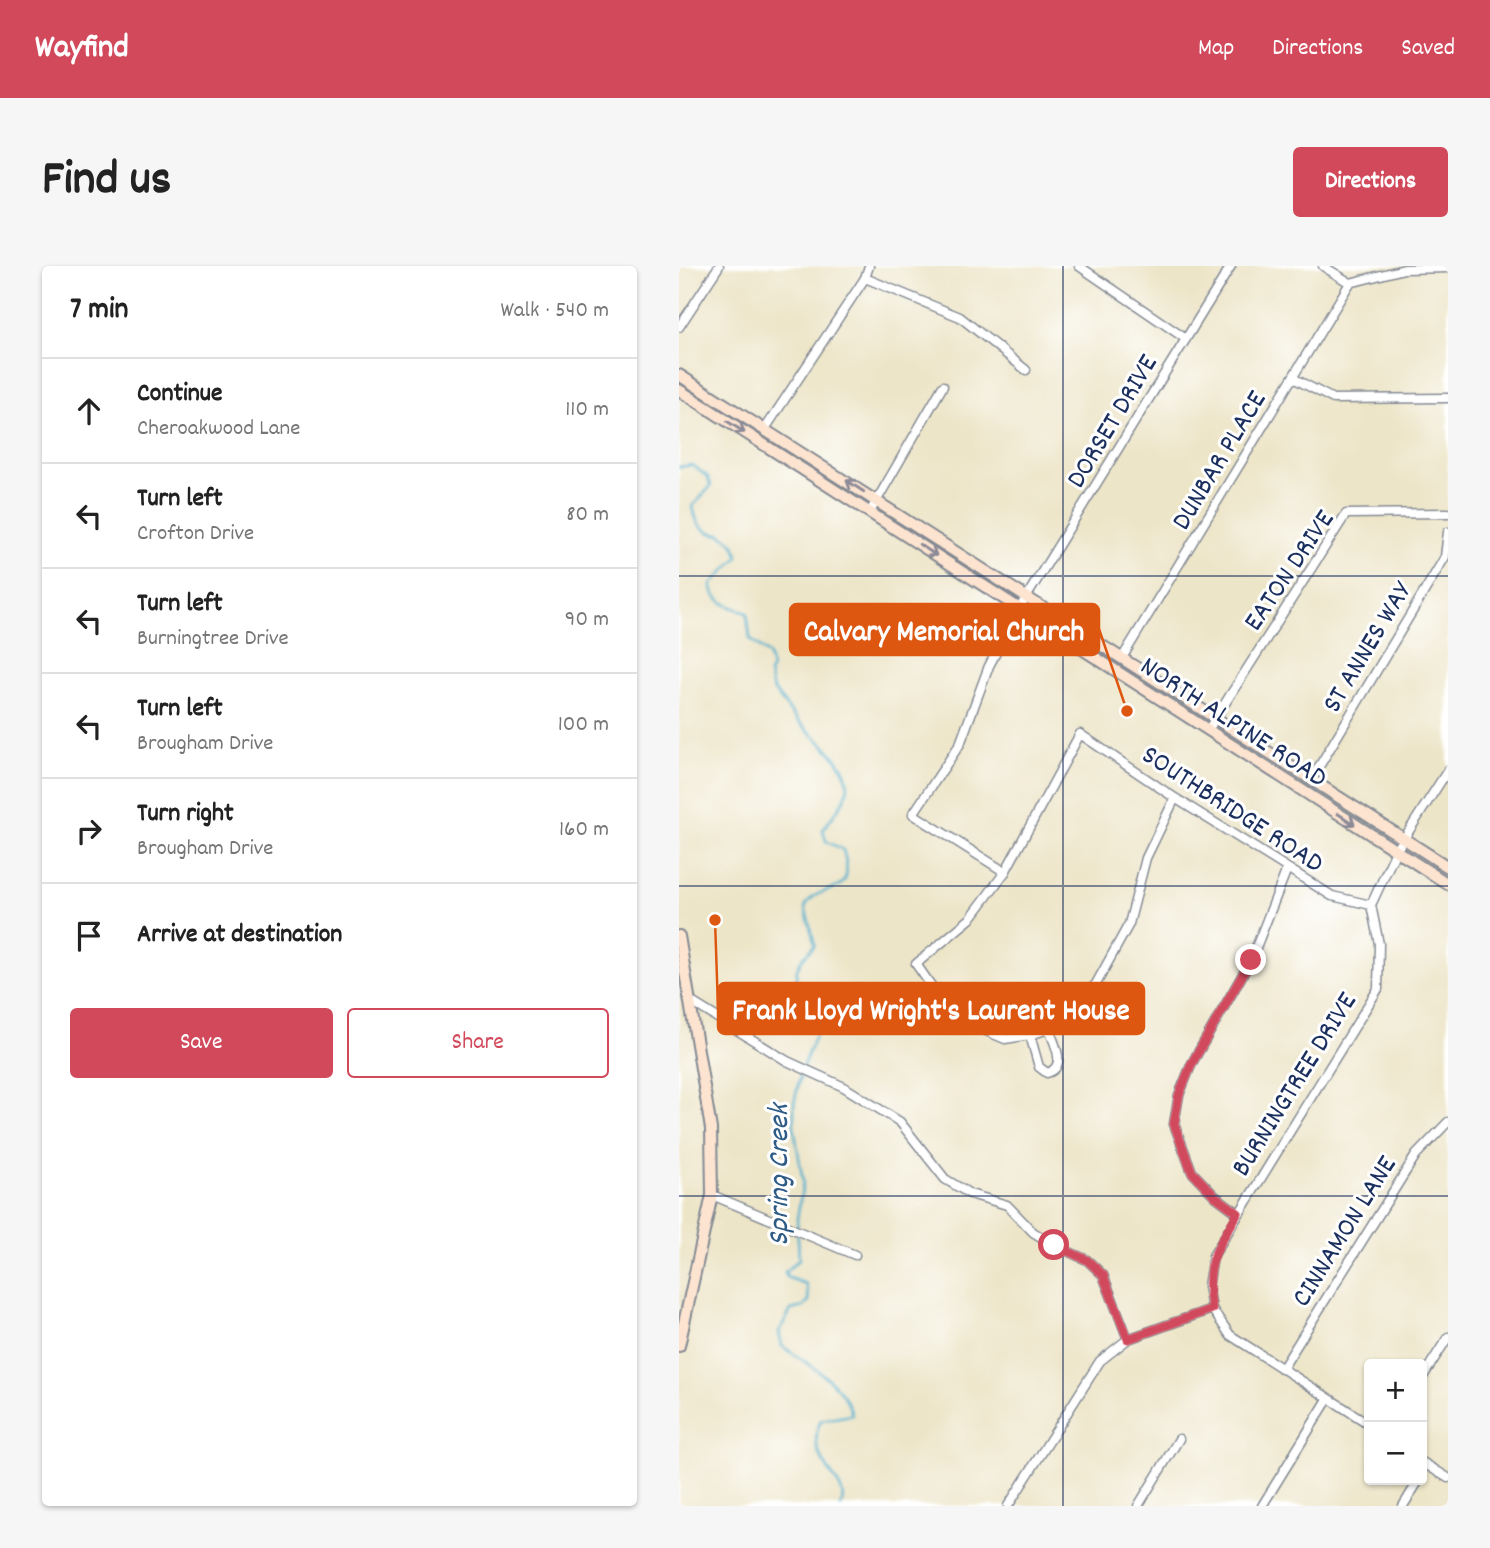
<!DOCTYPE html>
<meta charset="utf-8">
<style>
body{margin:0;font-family:Dekko,sans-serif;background:#f6f6f6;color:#222}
.controls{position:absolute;right:21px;bottom:21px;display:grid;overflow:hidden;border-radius:7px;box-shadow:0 2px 5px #0004}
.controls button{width:63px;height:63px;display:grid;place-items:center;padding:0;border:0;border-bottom:2px solid #e0e0e0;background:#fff;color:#222;font:35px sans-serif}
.stop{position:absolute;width:21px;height:21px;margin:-16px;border:5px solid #d1495b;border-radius:50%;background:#fff}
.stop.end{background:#d1495b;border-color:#fff;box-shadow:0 2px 7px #0008}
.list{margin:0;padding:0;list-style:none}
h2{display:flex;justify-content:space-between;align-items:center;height:91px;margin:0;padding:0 28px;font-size:30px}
h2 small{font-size:23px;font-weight:400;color:#767676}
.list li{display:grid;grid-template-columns:46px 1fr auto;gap:21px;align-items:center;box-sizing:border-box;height:105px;padding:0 28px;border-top:2px solid #e0e0e0}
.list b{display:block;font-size:26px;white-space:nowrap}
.list p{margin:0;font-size:23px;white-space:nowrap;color:#767676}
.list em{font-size:23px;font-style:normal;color:#767676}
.actions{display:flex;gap:14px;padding:21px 28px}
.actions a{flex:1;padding:16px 0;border:2px solid #d1495b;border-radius:7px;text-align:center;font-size:24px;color:#d1495b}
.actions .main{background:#d1495b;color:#fff}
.icon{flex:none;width:38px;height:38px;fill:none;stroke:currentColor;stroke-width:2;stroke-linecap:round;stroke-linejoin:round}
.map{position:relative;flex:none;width:769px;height:1240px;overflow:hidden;border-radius:7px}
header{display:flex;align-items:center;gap:42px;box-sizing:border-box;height:98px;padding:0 35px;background:#d1495b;color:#fff}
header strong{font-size:33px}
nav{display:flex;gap:38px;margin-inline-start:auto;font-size:24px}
.intro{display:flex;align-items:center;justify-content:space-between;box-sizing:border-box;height:168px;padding:0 42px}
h1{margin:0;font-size:49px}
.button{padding:18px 32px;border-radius:7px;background:#d1495b;color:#fff;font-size:24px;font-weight:700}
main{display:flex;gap:42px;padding:0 42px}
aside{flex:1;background:#fff;border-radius:7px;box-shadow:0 2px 5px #0004}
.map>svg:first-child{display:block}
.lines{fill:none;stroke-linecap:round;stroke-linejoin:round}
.stream{stroke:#4eaecd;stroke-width:2.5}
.street-casing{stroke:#848a93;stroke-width:11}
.secondary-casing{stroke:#848a93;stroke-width:14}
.street{stroke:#fff;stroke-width:8}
.secondary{stroke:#fde4d0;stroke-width:10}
.oneway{stroke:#8c8a97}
.route{stroke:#d1495b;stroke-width:9}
.grid{fill:none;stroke:#1b2f5e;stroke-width:2;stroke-opacity:0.55}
.labels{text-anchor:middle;stroke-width:6;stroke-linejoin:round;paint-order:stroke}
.street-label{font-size:28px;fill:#1b2f5e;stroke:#fff}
.water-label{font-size:30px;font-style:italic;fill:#2d5b85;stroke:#fff}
.leader{fill:none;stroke:#de5710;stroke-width:2.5}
.callout-dot{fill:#de5710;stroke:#fff;stroke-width:2.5}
.callout{fill:#de5710;stroke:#de5710;stroke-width:2.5}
.callout-label{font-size:30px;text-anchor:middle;font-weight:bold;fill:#fff}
</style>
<header>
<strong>Wayfind</strong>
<nav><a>Map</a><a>Directions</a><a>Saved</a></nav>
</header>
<div class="intro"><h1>Find us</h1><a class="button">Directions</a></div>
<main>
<aside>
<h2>7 min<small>Walk · 540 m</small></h2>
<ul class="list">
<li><svg class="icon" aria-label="ahead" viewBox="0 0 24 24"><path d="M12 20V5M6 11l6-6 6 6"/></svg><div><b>Continue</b><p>Cheroakwood Lane</p></div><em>110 m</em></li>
<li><svg class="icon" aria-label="left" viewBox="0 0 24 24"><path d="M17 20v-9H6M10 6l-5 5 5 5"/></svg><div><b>Turn left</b><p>Crofton Drive</p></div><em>80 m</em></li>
<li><svg class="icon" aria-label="left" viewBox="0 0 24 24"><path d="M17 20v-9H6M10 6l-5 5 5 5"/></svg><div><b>Turn left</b><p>Burningtree Drive</p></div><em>90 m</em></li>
<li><svg class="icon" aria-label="left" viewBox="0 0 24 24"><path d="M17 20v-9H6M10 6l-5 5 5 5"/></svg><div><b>Turn left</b><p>Brougham Drive</p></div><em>100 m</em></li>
<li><svg class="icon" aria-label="right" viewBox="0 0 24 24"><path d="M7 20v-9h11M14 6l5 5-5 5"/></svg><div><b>Turn right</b><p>Brougham Drive</p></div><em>160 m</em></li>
<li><svg class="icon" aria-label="arrive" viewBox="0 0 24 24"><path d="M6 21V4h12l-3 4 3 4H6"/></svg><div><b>Arrive at destination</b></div></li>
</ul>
<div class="actions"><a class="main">Save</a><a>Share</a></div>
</aside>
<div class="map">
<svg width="769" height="1240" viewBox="0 0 769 1240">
<rect width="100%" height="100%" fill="#fff"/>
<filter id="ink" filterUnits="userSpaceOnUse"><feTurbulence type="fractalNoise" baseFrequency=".0143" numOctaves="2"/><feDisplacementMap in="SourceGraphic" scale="14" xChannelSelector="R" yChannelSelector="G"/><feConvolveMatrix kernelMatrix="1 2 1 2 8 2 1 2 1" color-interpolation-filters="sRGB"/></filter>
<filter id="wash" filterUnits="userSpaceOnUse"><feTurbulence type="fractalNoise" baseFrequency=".00686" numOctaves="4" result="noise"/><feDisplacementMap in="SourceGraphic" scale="28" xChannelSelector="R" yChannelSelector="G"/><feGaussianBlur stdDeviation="1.57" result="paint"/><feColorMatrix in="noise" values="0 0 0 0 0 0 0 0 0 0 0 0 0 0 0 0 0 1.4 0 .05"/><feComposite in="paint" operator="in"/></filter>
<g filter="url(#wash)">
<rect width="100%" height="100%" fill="#ede5c8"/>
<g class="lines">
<path class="stream" d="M 0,201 L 13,199 L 29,211 L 32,220 L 14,240 C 16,256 24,268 42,268 C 52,275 58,278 59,291 L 32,319 C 36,338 52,340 68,347 L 71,373 L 89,388 L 93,402 L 90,407 C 91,411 92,418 94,423 C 97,428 117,453 121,457 C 138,474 180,503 166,532 C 160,543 151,553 144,564 L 147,575 L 164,584 C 180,636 140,613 126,641 L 136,679 C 125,690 114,700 118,717 L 140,729 L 144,750 L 123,802 L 115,837 L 115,861 L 124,916 L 118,953 L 120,993 L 106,1006 L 107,1011 L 127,1018 L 130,1035 L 124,1041 L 112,1044 L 100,1066 L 103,1080 C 129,1099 165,1116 173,1149 L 142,1154 C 122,1197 174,1214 162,1240"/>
</g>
</g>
<g filter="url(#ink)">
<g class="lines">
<defs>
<g id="street">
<polyline points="400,0 507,73"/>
<polyline points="644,0 671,17 725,3 769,2"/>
<polyline points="186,12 281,51 347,104"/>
<polyline points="0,61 40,0"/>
<polyline points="614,112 654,133 769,132"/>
<polyline points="86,163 186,12 190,0"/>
<polyline points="191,246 264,120"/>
<polyline points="443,392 671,17"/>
<polyline points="529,464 667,248 769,247"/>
<polyline points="632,514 766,291 769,266"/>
<polyline points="496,532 467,592 450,658 417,718 379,760 351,769 326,773 274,751 237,698 291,653 326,606 401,468 496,532 653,630 692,639"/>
<polyline points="326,606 234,548 281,478 310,400 340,343 552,0"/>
<polyline points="11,735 108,795 165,821 221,856 266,913 291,928 328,939 354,966 375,979 408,994 424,1009 449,1073"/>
<path d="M 351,769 L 360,801 L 368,807 C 389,801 375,777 370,763"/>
<polyline points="33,929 176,989"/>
<polyline points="559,947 536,930 513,906 495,858 500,829 513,797 572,694 608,603"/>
<polyline points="603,1103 737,889 769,856"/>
<polyline points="743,1112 769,1071"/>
<polyline points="690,1158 551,1069 533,1043 529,1020 534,990 699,723 700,678 692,639 717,585 769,504"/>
<polyline points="743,1196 769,1212"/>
<polyline points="329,1240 421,1095 449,1073 533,1043"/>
<polyline points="459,1240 500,1173"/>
<polyline points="583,1240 649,1133"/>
<polyline points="724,1240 740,1214"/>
</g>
<g id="secondary">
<polyline points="0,109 769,601"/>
<polyline points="0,124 769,618"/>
<polyline points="0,670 32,863 33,929 0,1080"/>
</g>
</defs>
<use href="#street" class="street-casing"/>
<use href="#secondary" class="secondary-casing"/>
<use href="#street" class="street"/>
<use href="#secondary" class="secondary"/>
</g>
<defs><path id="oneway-shaft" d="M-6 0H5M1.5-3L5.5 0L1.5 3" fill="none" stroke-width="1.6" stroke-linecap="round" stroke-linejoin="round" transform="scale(1.75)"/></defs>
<g class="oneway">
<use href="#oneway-shaft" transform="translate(57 161) rotate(33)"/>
<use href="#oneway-shaft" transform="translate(176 220) rotate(-147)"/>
<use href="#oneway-shaft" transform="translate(249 284) rotate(33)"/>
<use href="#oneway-shaft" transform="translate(667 553) rotate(33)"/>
</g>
</g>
<g class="lines" filter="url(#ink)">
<path class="route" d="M 375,979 L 408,994 L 424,1009 L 449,1073 L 533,1043 C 525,998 537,984 559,947 L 536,930 L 513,906 L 495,858 L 500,829 L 513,797 L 572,694"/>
</g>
<path class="grid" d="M 384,0 L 384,1240M 0,310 L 769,310M 0,620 L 769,620M 0,930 L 769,930"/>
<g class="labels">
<g class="street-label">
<text transform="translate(431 154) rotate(-59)" y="10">DORSET DRIVE</text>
<text transform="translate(538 193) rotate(-59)" y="10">DUNBAR PLACE</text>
<text transform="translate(608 303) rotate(-56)" y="10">EATON DRIVE</text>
<text transform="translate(686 380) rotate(-59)" y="10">ST ANNES WAY</text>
<text transform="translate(556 454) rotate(33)" y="10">NORTH ALPINE ROAD</text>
<text transform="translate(555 541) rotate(33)" y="10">SOUTHBRIDGE ROAD</text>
<text transform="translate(613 817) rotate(-58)" y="10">BURNINGTREE DRIVE</text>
<text transform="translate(663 964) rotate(-58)" y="10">CINNAMON LANE</text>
</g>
<g class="water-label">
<text transform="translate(98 909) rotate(-90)" y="10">Spring Creek</text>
</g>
</g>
<path class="leader" d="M448 445L420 363M36 654L39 742"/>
<g class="callout-dot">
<circle cx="448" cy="445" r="7"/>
<circle cx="36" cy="654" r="7"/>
</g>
<g class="callout">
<rect x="111" y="338" width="309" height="51" rx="7"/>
<rect x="39" y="717" width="426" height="51" rx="7"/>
</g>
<g class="callout-label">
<text x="265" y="374">Calvary Memorial Church</text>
<text x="252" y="753">Frank Lloyd Wright's Laurent House</text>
</g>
</svg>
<div class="controls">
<button>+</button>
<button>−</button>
</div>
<div class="stop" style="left:375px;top:979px"></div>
<div class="stop end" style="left:572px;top:694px"></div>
</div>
</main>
